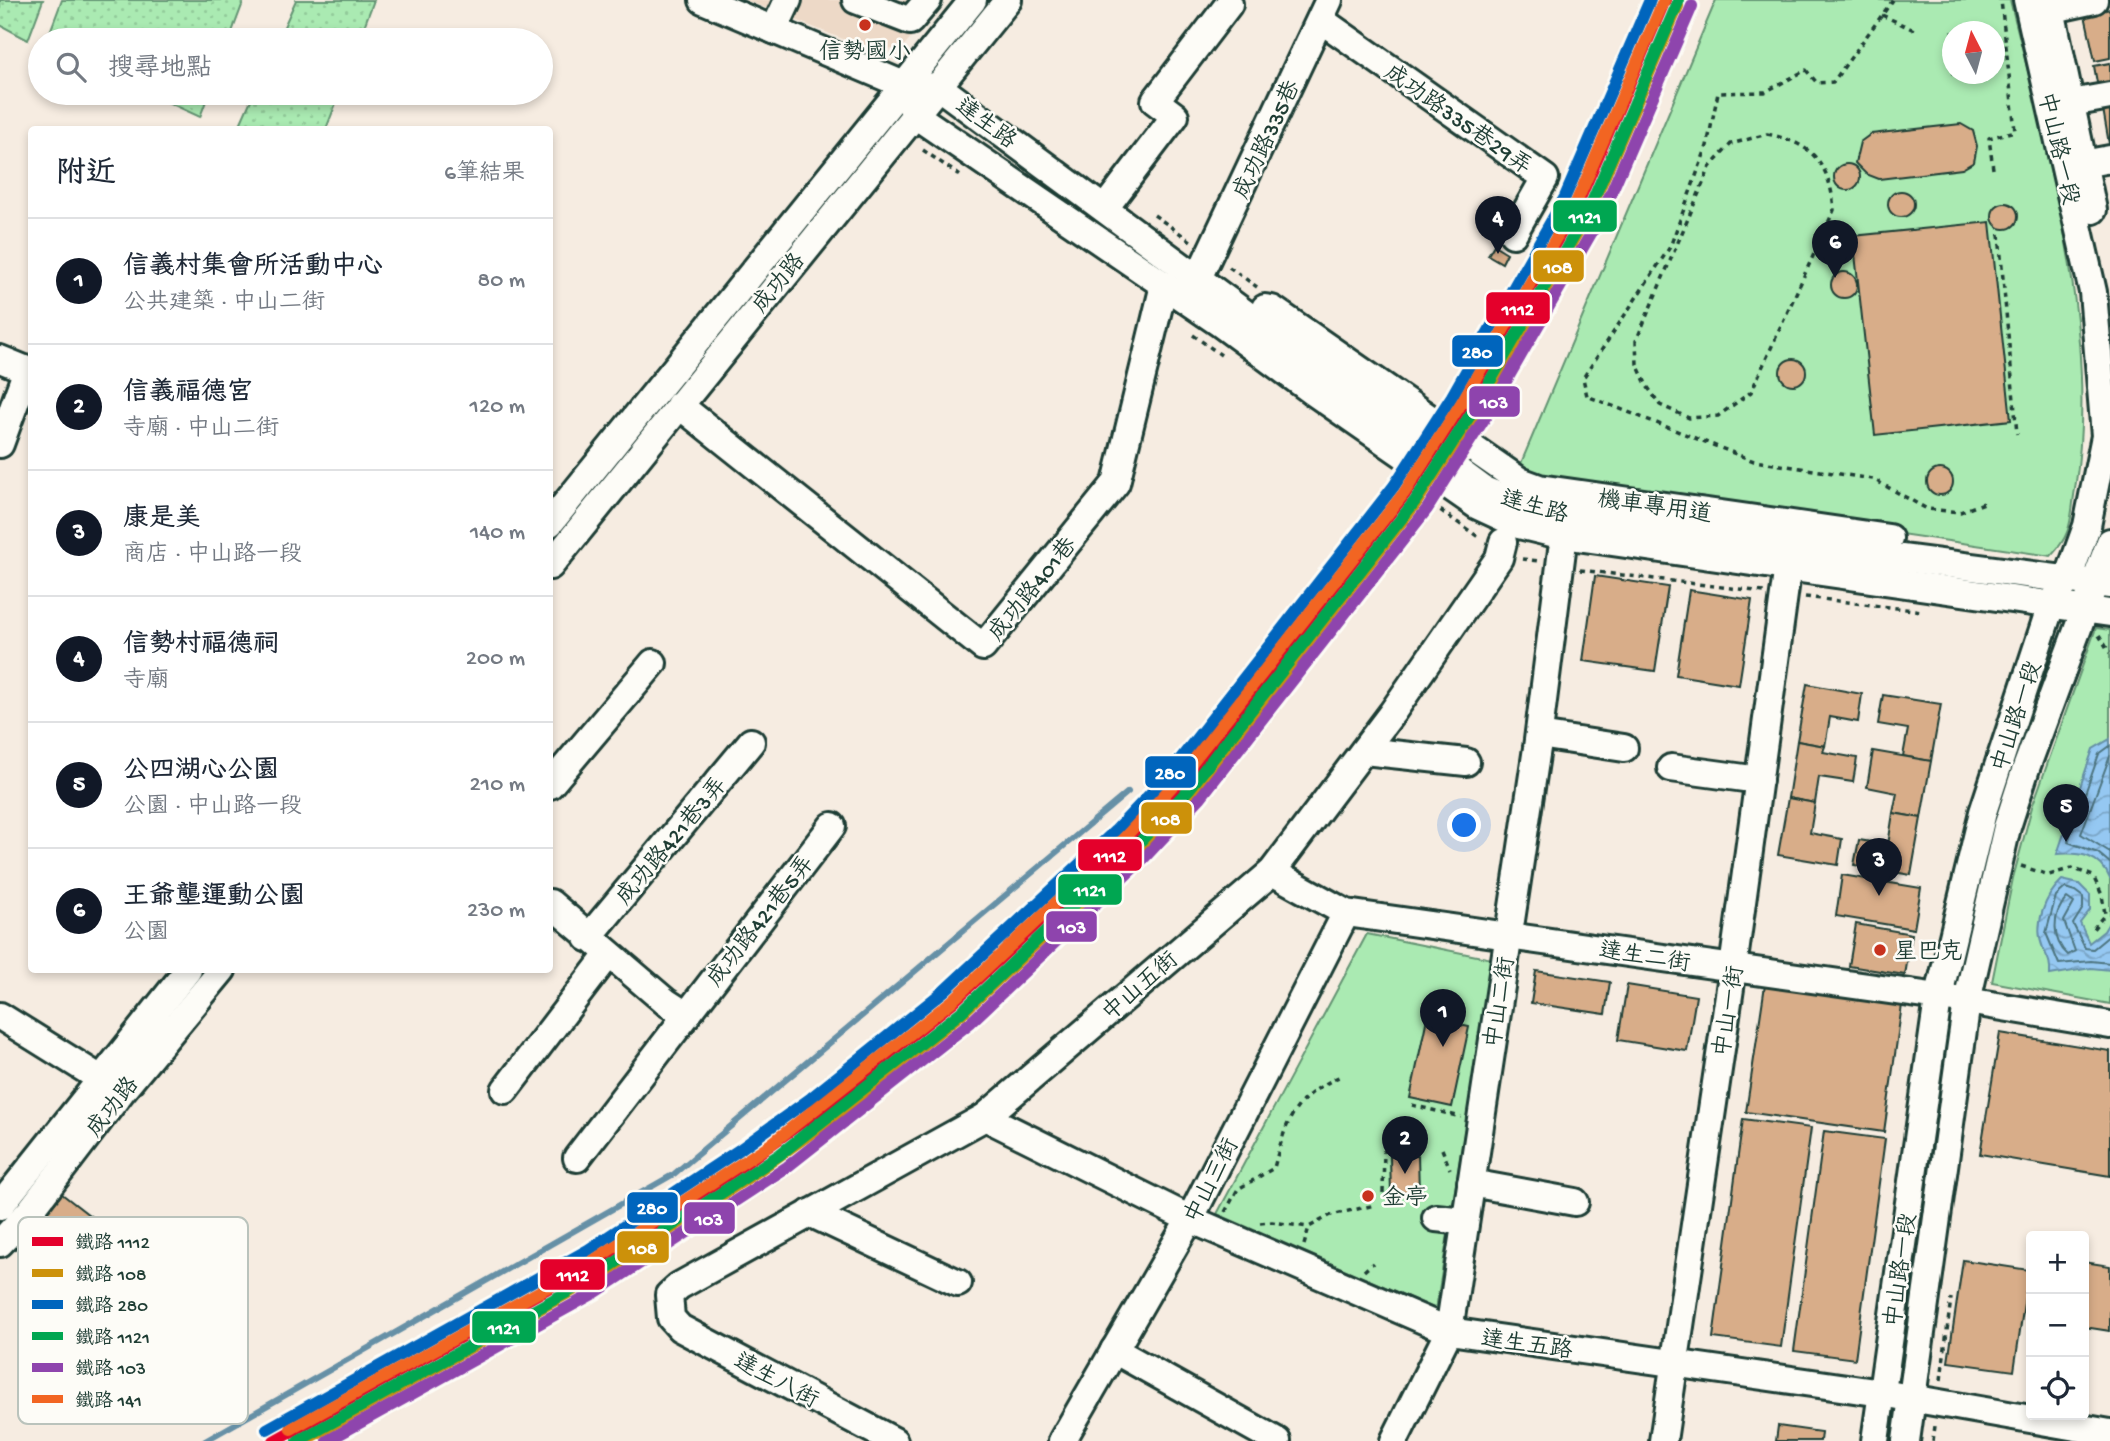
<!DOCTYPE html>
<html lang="zh-TW">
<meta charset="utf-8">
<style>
body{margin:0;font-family:"Gochi Hand","LXGW WenKai TC",sans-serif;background:#f2f2f3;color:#1f2937}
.controls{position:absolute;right:21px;bottom:21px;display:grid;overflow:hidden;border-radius:7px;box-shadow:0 4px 10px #0003}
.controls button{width:63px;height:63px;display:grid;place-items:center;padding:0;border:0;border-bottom:2px solid #e0e1e3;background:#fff;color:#1f2937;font:35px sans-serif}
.compass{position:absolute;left:1942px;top:21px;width:63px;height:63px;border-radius:50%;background:#fff;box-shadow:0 4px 10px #0003;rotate:354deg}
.you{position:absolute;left:1465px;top:826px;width:24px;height:24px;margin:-18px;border:5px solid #fff;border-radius:50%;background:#1a73e8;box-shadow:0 0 0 10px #1a73e833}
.badge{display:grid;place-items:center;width:46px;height:46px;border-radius:50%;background:#111827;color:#fff;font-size:23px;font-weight:700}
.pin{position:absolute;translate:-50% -58px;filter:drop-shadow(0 2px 4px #0008)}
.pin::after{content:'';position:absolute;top:37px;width:24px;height:21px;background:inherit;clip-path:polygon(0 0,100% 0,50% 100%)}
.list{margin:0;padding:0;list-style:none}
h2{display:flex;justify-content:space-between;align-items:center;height:91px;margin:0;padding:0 28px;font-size:30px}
h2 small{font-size:23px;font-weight:400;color:#747a83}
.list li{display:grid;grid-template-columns:46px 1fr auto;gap:21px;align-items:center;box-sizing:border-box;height:126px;padding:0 28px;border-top:2px solid #e0e1e3}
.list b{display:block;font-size:26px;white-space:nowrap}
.list p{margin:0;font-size:23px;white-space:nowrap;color:#747a83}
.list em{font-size:23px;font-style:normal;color:#747a83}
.icon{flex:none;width:38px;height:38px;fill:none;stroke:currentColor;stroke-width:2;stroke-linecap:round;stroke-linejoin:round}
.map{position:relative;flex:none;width:2110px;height:1441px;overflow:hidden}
.search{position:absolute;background:#fff;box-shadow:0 4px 10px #0003;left:28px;top:28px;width:525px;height:77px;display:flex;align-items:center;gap:18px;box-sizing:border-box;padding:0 24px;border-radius:38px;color:#747a83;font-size:26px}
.panel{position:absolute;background:#fff;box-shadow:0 4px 10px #0003;left:28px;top:126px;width:525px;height:847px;border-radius:7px}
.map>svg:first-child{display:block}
.built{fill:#edd9c7}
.grass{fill:url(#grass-dots);stroke:#649473;stroke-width:2}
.park{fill:#aaeab2;stroke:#649473;stroke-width:2;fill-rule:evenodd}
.water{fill:url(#water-waves);stroke:#6690a6;stroke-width:2}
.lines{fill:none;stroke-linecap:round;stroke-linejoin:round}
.shore{stroke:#4e7580;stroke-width:2}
.stream{stroke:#6690a6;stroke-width:6}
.building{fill:#d8ad89;stroke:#1f3d34;stroke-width:2}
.minor-casing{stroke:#1f3d34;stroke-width:32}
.path{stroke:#1f3d34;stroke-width:3.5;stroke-dasharray:5 5;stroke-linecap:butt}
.minor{stroke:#fdfcf7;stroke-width:26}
.rail-1-casing{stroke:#fdfcf7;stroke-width:18}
.rail-2-casing{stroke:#fdfcf7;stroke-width:18}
.rail-3-casing{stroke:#fdfcf7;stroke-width:18}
.rail-4-casing{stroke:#fdfcf7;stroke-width:18}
.rail-5-casing{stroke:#fdfcf7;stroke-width:18}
.rail-6-casing{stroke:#fdfcf7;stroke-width:18}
.rail-1{stroke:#e4002b;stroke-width:12}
.rail-2{stroke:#cc910a;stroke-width:12}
.rail-3{stroke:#0065bd;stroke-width:12}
.rail-4{stroke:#00a651;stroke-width:12}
.rail-5{stroke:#8e44ad;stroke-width:12}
.rail-6{stroke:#f26522;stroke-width:12}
.poi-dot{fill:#c8321e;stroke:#fdfcf7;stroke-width:2.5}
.labels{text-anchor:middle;stroke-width:5;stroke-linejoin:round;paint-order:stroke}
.poi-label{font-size:23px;fill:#1f3d34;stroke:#fdfcf7;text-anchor:start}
.street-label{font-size:23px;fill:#1f3d34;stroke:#fdfcf7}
.key{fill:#fdfcf7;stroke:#bac3bc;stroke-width:2}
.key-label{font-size:19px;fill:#1f3d34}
.line-badge{stroke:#fdfcf7;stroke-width:2.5}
.badge-label{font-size:19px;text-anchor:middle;font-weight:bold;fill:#fff}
</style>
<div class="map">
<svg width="2110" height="1441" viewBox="0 0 2110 1441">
<defs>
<pattern id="grass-dots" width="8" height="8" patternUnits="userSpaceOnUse" patternTransform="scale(1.75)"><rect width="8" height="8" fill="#aaeab2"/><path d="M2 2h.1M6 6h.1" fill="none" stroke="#92ca9a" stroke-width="1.8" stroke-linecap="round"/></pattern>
<pattern id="water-waves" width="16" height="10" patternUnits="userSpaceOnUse" patternTransform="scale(1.75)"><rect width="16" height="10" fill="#95c8f2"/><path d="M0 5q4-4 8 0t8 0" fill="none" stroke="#79a4c5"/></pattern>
</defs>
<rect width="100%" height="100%" fill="#f6ece1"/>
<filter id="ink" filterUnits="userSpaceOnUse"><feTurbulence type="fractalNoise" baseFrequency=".0143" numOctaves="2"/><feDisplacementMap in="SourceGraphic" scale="14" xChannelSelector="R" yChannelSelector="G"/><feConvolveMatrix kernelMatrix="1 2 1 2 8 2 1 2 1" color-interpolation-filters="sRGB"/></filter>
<g filter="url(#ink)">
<polygon class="built" points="746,0 943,0 901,49 870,50"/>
<g class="grass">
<polygon points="0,0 43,0 28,40 0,25"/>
<polygon points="62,0 244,0 229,40 47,40"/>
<polygon points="296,0 374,0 359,40 278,40"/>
<polygon points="148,93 209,93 200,117"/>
<polygon points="254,93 340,93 326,129 238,129"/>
</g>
<g class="park">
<path d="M 1716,0 L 2010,0 C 2048,152 2100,333 2075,489 C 2070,519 2073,533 2051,556 L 1554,483 L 1519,468 ZM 1952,32 L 1994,32 L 1994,74 L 1952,74 Z"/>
<polygon points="2096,628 2110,630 2110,1004 1992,982 2013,878 2032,807"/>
<polygon points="1367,934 1492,959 1436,1309 1217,1214"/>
</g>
<g class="water">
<path d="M 2110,739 L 2110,879 C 2101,855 2080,852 2057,854 L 2093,749 Z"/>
<path d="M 2062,880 L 2079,884 L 2090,895 L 2090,910 L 2080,923 L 2089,943 L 2104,931 L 2110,921 L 2110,970 L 2091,968 L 2050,975 C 2051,962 2048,959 2043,948 C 2033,925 2045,896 2062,880 Z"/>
</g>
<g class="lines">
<g class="shore">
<polyline points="2110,746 2099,754 2068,842 2098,853 2110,863"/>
<polyline points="2110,756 2081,834 2110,852"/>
<path d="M 2067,898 L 2074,903 L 2064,921 L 2075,951 L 2068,955 C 2052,941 2051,914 2067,898 Z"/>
<polyline points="2110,935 2093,949 2085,948 2073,924 2083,908 2083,897 2075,891 2065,888 2056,896 2046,933 2059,964 2091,961 2110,963"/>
</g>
<polyline class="stream" points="205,1441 674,1174 1128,792"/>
</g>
<g class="building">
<polygon points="2110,9 2110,58 2095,61 2085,15"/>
<polygon points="2110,63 2110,86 2098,88 2094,66"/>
<polygon points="2110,107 2110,144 2109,144 2103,109"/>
<polygon points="1961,124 1973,131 1977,146 1974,162 1962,169 1879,179 1866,174 1855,163 1860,142 1871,134"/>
<circle cx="1847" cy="177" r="13"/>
<circle cx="1901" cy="204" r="13"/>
<circle cx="2005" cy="216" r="13"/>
<polygon points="1990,222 2011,420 1875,435 1853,236"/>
<polygon points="1494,245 1507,253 1502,263 1488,255"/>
<circle cx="1844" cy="285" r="13"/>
<circle cx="1793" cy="372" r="13"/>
<circle cx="1940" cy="482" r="13"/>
<polygon points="1595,576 1668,587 1655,671 1583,661"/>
<polygon points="1689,590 1752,600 1739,685 1676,675"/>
<polygon points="1807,684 1862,694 1858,722 1830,717 1825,746 1797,741"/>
<polygon points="1883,695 1941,704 1931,761 1903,756 1908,729 1878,724"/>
<polygon points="1797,741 1825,746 1823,752 1857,758 1853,782 1819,777 1815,803 1788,798"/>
<polygon points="1873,751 1931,761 1921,818 1893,813 1897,793 1867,787"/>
<polygon points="1788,798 1815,803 1810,833 1842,839 1838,865 1778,855"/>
<polygon points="1893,813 1921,818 1911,875 1854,865 1859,840 1888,845"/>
<polygon points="1842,875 1921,888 1914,929 1836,916"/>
<polygon points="1856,924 1912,934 1905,975 1849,966"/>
<polygon points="1536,971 1610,982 1605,1014 1531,1003"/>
<polygon points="1627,985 1696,996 1687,1051 1618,1040"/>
<polygon points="1765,985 1902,1005 1884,1132 1746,1112"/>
<polygon points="1427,1018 1469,1027 1452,1107 1410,1098"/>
<polygon points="2000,1033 2110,1051 2110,1176 1980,1154"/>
<polygon points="1743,1119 1811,1128 1781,1347 1713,1338"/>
<polygon points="1824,1131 1885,1139 1855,1359 1794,1351"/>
<polygon points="1390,1156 1418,1156 1419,1192 1391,1193"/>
<polygon points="62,1194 107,1229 87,1254 42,1219"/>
<polygon points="1963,1260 2029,1270 2014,1371 1948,1362"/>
<polygon points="2084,1262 2110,1266 2110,1331 2084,1327"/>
<polygon points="1778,1426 1821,1432 1820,1441 1776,1441"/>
</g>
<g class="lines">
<defs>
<g id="minor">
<polyline points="703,0 904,85 939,87 1484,490 1525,506 1556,513 2110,585"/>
<polyline points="856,0 910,21 928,0"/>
<polyline points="2049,0 2093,210"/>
<polyline points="2035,13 2094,0"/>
<polyline points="1321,20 1545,178 1513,234"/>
<polyline points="774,30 788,0"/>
<polyline points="904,85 915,115 1221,324 1312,391 1478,506 1519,525 1556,534 2110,613"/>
<polyline points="2071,103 2110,96"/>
<polyline points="2083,164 2110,159"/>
<polyline points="1105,208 1175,116 1155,101 1229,4"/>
<polyline points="1199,276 1329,0"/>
<polyline points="1265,308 1272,309 1520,481 1539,488 1889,538"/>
<polyline points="0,359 32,372"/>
<polyline points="679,405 983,647 1116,483 1164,285"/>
<polyline points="0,444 27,370"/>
<polyline points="550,523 973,0"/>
<polyline points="550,566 1008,0"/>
<polyline points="1539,735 1624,748"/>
<polyline points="1364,751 1466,762"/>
<polyline points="1671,768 1759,780"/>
<polyline points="550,785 653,663"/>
<polyline points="1272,872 1346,913 1967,1001 2110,1025"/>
<polyline points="550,903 666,1002 686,1015"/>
<polyline points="588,938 751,742"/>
<polyline points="0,1016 117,1089"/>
<polyline points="505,1090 608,955"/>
<polyline points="985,1117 1190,1219 1449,1331 1882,1393 2110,1433"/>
<polyline points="577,1158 832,826"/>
<polyline points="1471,1183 1575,1202"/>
<polyline points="0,1206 188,970"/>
<polyline points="810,1213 958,1283"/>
<polyline points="1436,1218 1465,1221"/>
<polyline points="0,1243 30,1211 121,1092 222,970"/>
<polyline points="1114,1350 1277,1441"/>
<polyline points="894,1441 680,1328 671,1318 669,1295 679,1286 985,1117 1272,872 1392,713 1499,558 1503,542"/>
<polyline points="1062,1441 1190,1219 1346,913"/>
<polyline points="1394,1441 1449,1331 1537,748 1562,550"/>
<polyline points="1663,1441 1733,968 1786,580"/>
<polyline points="1875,1441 1938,999 1983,812 2051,605 2068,579 2087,526 2105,436 2093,292 2027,0"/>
<polyline points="1906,1441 1967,1001 2007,827 2026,768 2110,542"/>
</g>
</defs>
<use href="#minor" class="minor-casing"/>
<g class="path">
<polyline points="1893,0 1833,82 1817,83 1806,70 1765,92 1718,93 1707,146 1670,247 1583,378 1587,396 1754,461 1873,479 1927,509 1960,512 1984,503"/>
<polyline points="1882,15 1914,30"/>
<path d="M 1767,134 C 1812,143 1830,163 1834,210 L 1751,392 L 1718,416 L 1689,418 L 1660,405 L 1647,386 L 1637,364 L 1636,341 L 1710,167 L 1731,144 Z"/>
<polyline points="923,150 962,177"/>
<polyline points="1993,169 1989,138 2015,131 2001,0"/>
<polyline points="1154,215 1191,241"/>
<polyline points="1999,234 2017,434"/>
<polyline points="1229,267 1257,287"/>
<polyline points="1193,335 1221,355"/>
<polyline points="1416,493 1481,539"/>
<polyline points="1522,559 1539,561"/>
<polyline points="1580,570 1764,592"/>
<polyline points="1805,597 1922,611"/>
<polyline points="2099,635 2110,653"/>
<polyline points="2021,866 2049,875 2072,868 2093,876 2102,895 2105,914 2093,929"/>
<polyline points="1412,1105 1461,1117"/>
<polyline points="1442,1149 1450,1169"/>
<polyline points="1383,1193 1384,1150"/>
<path d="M 1225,1212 L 1238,1189 L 1274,1168 C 1286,1121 1293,1098 1339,1077"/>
<polyline points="1260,1223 1272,1222 1308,1227"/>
<polyline points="1304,1245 1309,1227 1331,1215 1375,1205"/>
<polyline points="1364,1271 1373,1263"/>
<polyline points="1941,1380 1951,1298"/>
<polyline points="1933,1441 1935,1426"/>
</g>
<use href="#minor" class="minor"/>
<defs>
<polyline id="rail-1" points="274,1441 595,1262 747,1162 820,1109 953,1002 1125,841 1179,784 1405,494 1464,403 1578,203 1665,0"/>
<polyline id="rail-2" points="303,1441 602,1274 755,1173 829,1120 962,1013 1135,851 1190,793 1416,503 1476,411 1590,210 1678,6"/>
<polyline id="rail-3" points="267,1429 588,1250 739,1150 811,1098 944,991 1115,831 1168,775 1394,486 1452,396 1565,197 1650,0"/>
<polyline id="rail-4" points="298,1441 589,1280 779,1155 961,1012 1135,847 1189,789 1415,501 1474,409 1589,209 1679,0"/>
<polyline id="rail-5" points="327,1441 596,1292 787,1167 971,1022 1145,857 1200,798 1427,509 1486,416 1601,216 1692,6"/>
<polyline id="rail-6" points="291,1429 582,1268 771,1144 952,1001 1125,837 1178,780 1404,493 1462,402 1576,203 1664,0"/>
</defs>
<use href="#rail-1" class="rail-1-casing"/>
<use href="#rail-2" class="rail-2-casing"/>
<use href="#rail-3" class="rail-3-casing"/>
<use href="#rail-4" class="rail-4-casing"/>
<use href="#rail-5" class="rail-5-casing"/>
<use href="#rail-6" class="rail-6-casing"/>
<use href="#rail-1" class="rail-1"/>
<use href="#rail-2" class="rail-2"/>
<use href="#rail-3" class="rail-3"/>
<use href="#rail-4" class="rail-4"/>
<use href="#rail-5" class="rail-5"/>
<use href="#rail-6" class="rail-6"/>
</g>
</g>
<g class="poi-dot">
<circle cx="865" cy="25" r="7"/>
<circle cx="1880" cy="950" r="7"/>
<circle cx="1368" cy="1196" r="7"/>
</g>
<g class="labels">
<g class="poi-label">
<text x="865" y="58" text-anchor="middle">信勢國小</text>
<text x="1894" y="958">星巴克</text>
<text x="1382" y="1204">金亭</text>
</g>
<g class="street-label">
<text transform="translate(1459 118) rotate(35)" y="8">成功路335巷29弄</text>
<text transform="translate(987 122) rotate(36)" y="8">達生路</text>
<text transform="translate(1265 139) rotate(-65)" y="8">成功路335巷</text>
<text transform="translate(2060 148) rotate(77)" y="8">中山路一段</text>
<text transform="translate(777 282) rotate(-51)" y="8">成功路</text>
<text transform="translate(1535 505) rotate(15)" y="8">達生路</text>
<text transform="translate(1655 505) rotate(8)" y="8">機車專用道</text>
<text transform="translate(1031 588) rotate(-51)" y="8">成功路401巷</text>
<text transform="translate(2015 716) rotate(-72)" y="8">中山路一段</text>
<text transform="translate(670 840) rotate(-50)" y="8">成功路421巷3弄</text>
<text transform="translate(759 920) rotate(-52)" y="8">成功路421巷5弄</text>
<text transform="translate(1645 955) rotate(9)" y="8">達生二街</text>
<text transform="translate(1139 985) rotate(-41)" y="8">中山五街</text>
<text transform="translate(1498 1002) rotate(-81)" y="8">中山二街</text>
<text transform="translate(1727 1011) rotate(-81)" y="8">中山一街</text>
<text transform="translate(111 1106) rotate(-52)" y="8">成功路</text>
<text transform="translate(1210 1180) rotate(-63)" y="8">中山三街</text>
<text transform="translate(1899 1270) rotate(-82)" y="8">中山路一段</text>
<text transform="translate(1527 1343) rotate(8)" y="8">達生五路</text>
<text transform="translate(777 1379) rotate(28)" y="8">達生八街</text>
</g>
</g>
<rect x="18" y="1217" width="230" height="207" rx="10" class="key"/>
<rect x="32" y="1237" width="31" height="9" fill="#e4002b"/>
<rect x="32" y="1269" width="31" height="8" fill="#cc910a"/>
<rect x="32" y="1300" width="31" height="9" fill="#0065bd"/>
<rect x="32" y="1332" width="31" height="8" fill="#00a651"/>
<rect x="32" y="1363" width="31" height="9" fill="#8e44ad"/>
<rect x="32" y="1395" width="31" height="8" fill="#f26522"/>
<g class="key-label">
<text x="75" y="1248">鐵路 1112</text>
<text x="75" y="1280">鐵路 108</text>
<text x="75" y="1311">鐵路 280</text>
<text x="75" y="1343">鐵路 1121</text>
<text x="75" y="1374">鐵路 103</text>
<text x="75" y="1406">鐵路 141</text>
</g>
<g class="line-badge">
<rect x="1552" y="199" width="66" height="34" rx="7" fill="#00a651"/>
<rect x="1532" y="249" width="53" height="34" rx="7" fill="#cc910a"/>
<rect x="1485" y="291" width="66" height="34" rx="7" fill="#e4002b"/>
<rect x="1451" y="334" width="53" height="34" rx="7" fill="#0065bd"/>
<rect x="1468" y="385" width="53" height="33" rx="7" fill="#8e44ad"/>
<rect x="1144" y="755" width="53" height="34" rx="7" fill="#0065bd"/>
<rect x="1140" y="801" width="53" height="34" rx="7" fill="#cc910a"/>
<rect x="1077" y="838" width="66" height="34" rx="7" fill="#e4002b"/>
<rect x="1057" y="873" width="66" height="33" rx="7" fill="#00a651"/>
<rect x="1045" y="910" width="53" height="33" rx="7" fill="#8e44ad"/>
<rect x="626" y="1191" width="53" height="33" rx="7" fill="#0065bd"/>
<rect x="683" y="1201" width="53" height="34" rx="7" fill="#8e44ad"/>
<rect x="616" y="1230" width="54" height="34" rx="7" fill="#cc910a"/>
<rect x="539" y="1258" width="67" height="33" rx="7" fill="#e4002b"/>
<rect x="471" y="1310" width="66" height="34" rx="7" fill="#00a651"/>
</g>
<g class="badge-label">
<text x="1585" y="223">1121</text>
<text x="1558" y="273">108</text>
<text x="1518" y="315">1112</text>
<text x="1477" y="358">280</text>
<text x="1494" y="408">103</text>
<text x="1170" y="779">280</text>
<text x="1166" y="825">108</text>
<text x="1110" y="862">1112</text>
<text x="1090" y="896">1121</text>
<text x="1072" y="933">103</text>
<text x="652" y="1214">280</text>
<text x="709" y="1225">103</text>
<text x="643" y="1254">108</text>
<text x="573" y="1281">1112</text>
<text x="504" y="1334">1121</text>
</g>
</svg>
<div class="controls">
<button>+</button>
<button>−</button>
<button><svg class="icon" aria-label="locate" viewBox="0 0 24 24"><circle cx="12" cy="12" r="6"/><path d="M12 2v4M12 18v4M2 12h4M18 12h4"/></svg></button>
</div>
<svg class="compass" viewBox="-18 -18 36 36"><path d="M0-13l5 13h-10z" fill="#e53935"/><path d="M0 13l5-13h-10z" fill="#747a83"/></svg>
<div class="you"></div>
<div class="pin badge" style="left:1443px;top:1047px">1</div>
<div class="pin badge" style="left:1405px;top:1174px">2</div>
<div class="pin badge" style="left:1879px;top:896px">3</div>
<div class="pin badge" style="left:1498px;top:254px">4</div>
<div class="pin badge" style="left:2066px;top:842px">5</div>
<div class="pin badge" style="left:1835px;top:278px">6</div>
<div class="search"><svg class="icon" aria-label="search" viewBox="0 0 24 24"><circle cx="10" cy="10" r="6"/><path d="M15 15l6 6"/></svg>搜尋地點</div>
<section class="panel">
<h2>附近<small>6筆結果</small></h2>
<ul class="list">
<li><span class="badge">1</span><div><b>信義村集會所活動中心</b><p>公共建築 · 中山二街</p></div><em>80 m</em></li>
<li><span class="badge">2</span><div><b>信義福德宮</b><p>寺廟 · 中山二街</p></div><em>120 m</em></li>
<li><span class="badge">3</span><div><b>康是美</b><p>商店 · 中山路一段</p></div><em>140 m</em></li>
<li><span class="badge">4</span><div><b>信勢村福德祠</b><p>寺廟</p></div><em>200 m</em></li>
<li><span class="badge">5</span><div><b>公四湖心公園</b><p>公園 · 中山路一段</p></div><em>210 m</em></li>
<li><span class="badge">6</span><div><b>王爺壟運動公園</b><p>公園</p></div><em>230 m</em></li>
</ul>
</section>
</div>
